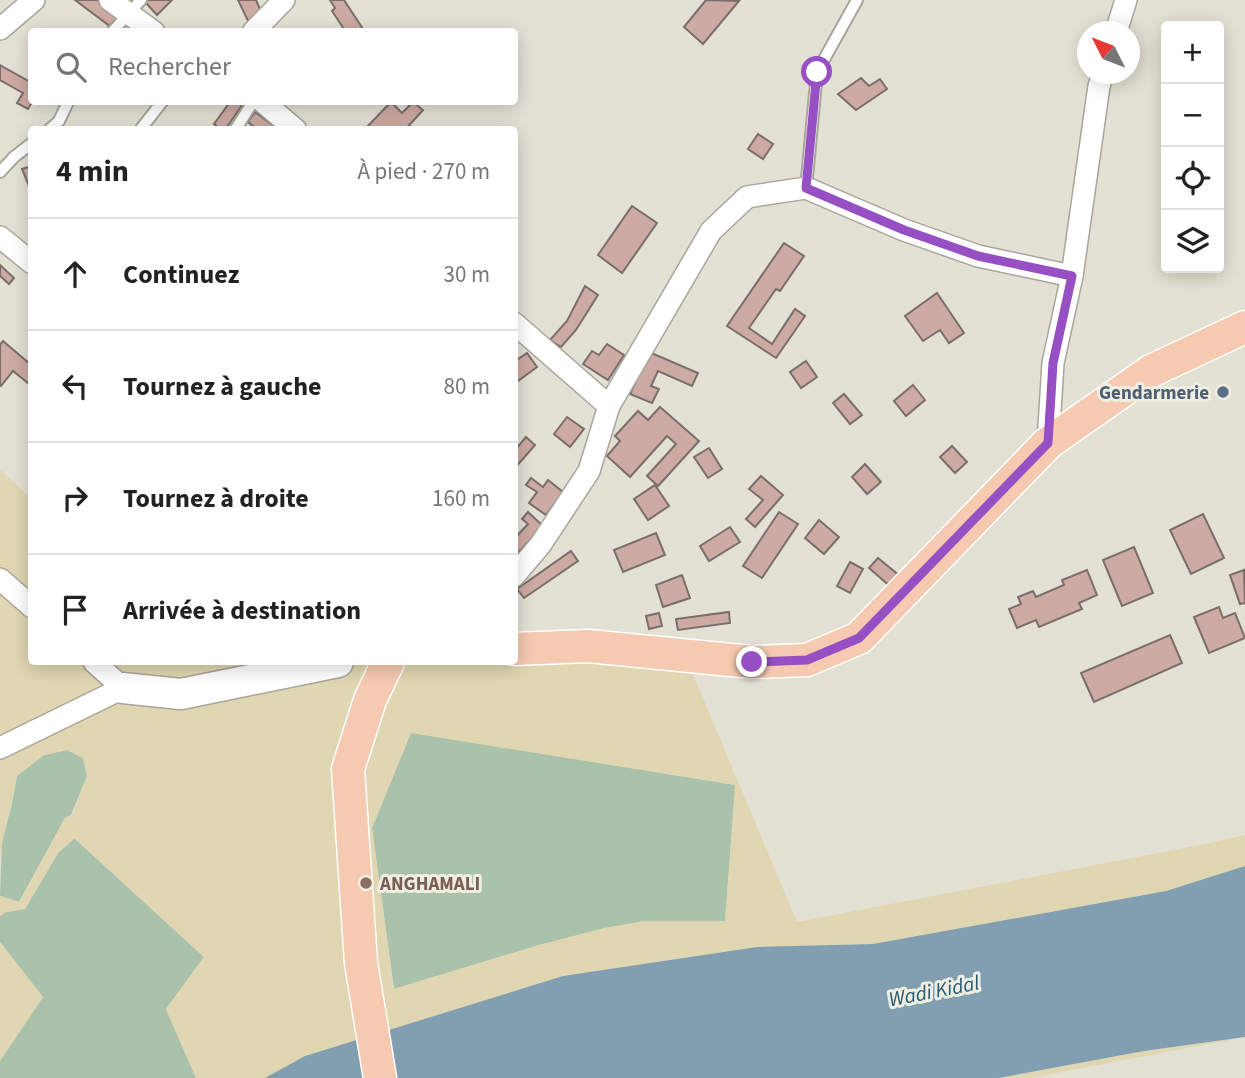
<!DOCTYPE html>
<html lang="fr">
<meta charset="utf-8">
<style>
body{margin:0;font-family:"Source Sans 3",sans-serif;background:#f2f2f2;color:#222}
.controls{position:absolute;right:21px;top:21px;display:grid;overflow:hidden;border-radius:7px;box-shadow:0 4px 18px #0003}
.controls button{width:63px;height:63px;display:grid;place-items:center;padding:0;border:0;border-bottom:2px solid #e0e0e0;background:#fff;color:#222;font:35px sans-serif}
.compass{position:absolute;left:1077px;top:21px;width:63px;height:63px;border-radius:50%;background:#fff;box-shadow:0 4px 18px #0003;rotate:312deg}
.stop{position:absolute;width:21px;height:21px;margin:-16px;border:5px solid #9650c4;border-radius:50%;background:#fff}
.stop.end{background:#9650c4;border-color:#fff;box-shadow:0 2px 7px #0008}
.list{margin:0;padding:0;list-style:none}
h2{display:flex;justify-content:space-between;align-items:center;height:91px;margin:0;padding:0 28px;font-size:30px}
h2 small{font-size:23px;font-weight:400;color:#767676}
.list li{display:grid;grid-template-columns:46px 1fr auto;gap:21px;align-items:center;box-sizing:border-box;height:112px;padding:0 28px;border-top:2px solid #e0e0e0}
.list b{display:block;font-size:26px;white-space:nowrap}
.list em{font-size:23px;font-style:normal;color:#767676}
.icon{flex:none;width:38px;height:38px;fill:none;stroke:currentColor;stroke-width:2;stroke-linecap:round;stroke-linejoin:round}
.map{position:relative;flex:none;width:1245px;height:1078px;overflow:hidden}
.search{position:absolute;background:#fff;box-shadow:0 4px 18px #0003;left:28px;top:28px;width:490px;height:77px;display:flex;align-items:center;gap:18px;box-sizing:border-box;padding:0 24px;border-radius:7px;color:#767676;font-size:26px}
.panel{position:absolute;background:#fff;box-shadow:0 4px 18px #0003;left:28px;top:126px;width:490px;height:539px;border-radius:7px}
.map>svg:first-child{display:block}
.green{fill:#aac1ab}
.sand{fill:#e0d6b1;fill-rule:evenodd}
.water{fill:#819fb0}
.building{fill:#cdaaa3;stroke:#7a6e6b;stroke-width:2}
.lines{fill:none;stroke-linecap:round;stroke-linejoin:round}
.lane-casing{stroke:#a8a59a;stroke-width:14}
.street-casing{stroke:#a8a59a;stroke-width:24}
.secondary-casing{stroke:#a8a59a;stroke-width:33}
.primary-casing{stroke:#fff;stroke-width:35}
.lane{stroke:#fff;stroke-width:10}
.street{stroke:#fff;stroke-width:21}
.secondary{stroke:#fff;stroke-width:30}
.primary{stroke:#f5cab0;stroke-width:32}
.route{stroke:#9650c4;stroke-width:9}
.service-dot{fill:#5c6f8a;stroke:#f0ede1;stroke-width:2.5}
.education-dot{fill:#8d6e63;stroke:#f0ede1;stroke-width:2.5}
.labels{text-anchor:middle;stroke-width:6;stroke-linejoin:round;paint-order:stroke}
.service-label{font-size:19px;font-weight:bold;fill:#4e5e75;stroke:#f0ede1;text-anchor:end}
.education-label{font-size:19px;font-weight:bold;fill:#785e54;stroke:#f0ede1;text-anchor:start}
.water-label{font-size:21px;font-style:italic;fill:#245a75;stroke:#f0ede1}
</style>
<div class="map">
<svg width="1245" height="1078" viewBox="0 0 1245 1078">
<rect width="100%" height="100%" fill="#e3e0d4"/>
<g class="green">
<polygon points="411,732 736,785 725,921 644,921 539,945 394,989 372,828"/>
<polygon points="67,750 83,758 87,776 71,815 65,818 19,902 0,896 2,842 12,803 17,776 44,755"/>
<polygon points="74,838 204,957 166,1009 196,1078 0,1078 0,1061 43,997 0,942 0,916 6,912 25,909 58,853"/>
</g>
<g class="sand">
<path d="M 0,470 L 31,498 L 32,662 L 514,662 L 515,632 L 592,632 L 681,646 L 797,922 L 1200,845 L 1245,835 L 1245,866 L 1166,891 L 873,944 L 757,947 L 563,976 L 305,1056 L 265,1078 L 196,1078 L 166,1009 L 204,957 L 75,838 L 58,853 L 25,909 L 6,912 L 0,916 L 0,896 L 20,902 L 65,818 L 72,815 L 87,776 L 83,758 L 67,750 L 44,755 L 17,775 C 12,804 2,832 0,862 ZM 411,733 L 735,785 L 725,921 L 644,921 L 604,928 L 539,945 L 394,989 L 372,828 Z"/>
<polygon points="0,942 43,997 0,1061"/>
<polygon points="1245,1037 1030,1078 999,1078 1144,1051"/>
</g>
<polygon class="water" points="1245,866 1245,1037 1144,1051 999,1078 265,1078 305,1056 563,976 757,947 873,944 1166,891"/>
<g class="building">
<polygon points="75,0 98,0 119,16 111,27"/>
<polygon points="147,0 172,0 157,15 145,2"/>
<polygon points="238,0 256,0 264,18 250,25"/>
<polygon points="330,0 344,0 365,32 346,32 332,11 335,8"/>
<polygon points="706,0 739,1 703,44 684,27"/>
<polygon points="0,65 32,83 32,102 28,109 17,103 23,93 0,80"/>
<polygon points="861,78 869,86 880,79 887,89 856,110 838,94"/>
<polygon points="230,102 244,102 225,130 222,130 214,124"/>
<polygon points="391,102 402,113 413,102 423,110 405,130 364,130"/>
<polygon points="255,112 279,130 258,130 248,122"/>
<polygon points="758,134 773,144 763,159 748,149"/>
<polygon points="32,166 32,191 31,191 22,169"/>
<polygon points="632,206 657,223 622,273 598,255"/>
<polygon points="784,243 804,256 780,291 776,289 749,328 772,344 795,309 805,316 776,358 727,326"/>
<polygon points="0,265 14,278 9,284 0,276"/>
<polygon points="585,286 598,295 576,330 561,347 550,340 567,321"/>
<polygon points="937,293 964,333 949,343 940,330 923,341 905,316"/>
<polygon points="3,341 30,364 32,363 32,381 29,384 13,371 1,386 0,385 0,345"/>
<polygon points="607,344 624,355 608,380 583,364 592,351 599,355"/>
<polygon points="649,352 698,373 692,386 658,371 651,386 659,389 652,403 630,394"/>
<polygon points="527,353 537,367 514,384 514,362"/>
<polygon points="806,361 817,377 801,388 790,372"/>
<polygon points="913,385 925,400 906,416 894,401"/>
<polygon points="844,394 862,415 850,424 833,403"/>
<polygon points="660,407 699,441 658,486 647,476 676,444 667,436 630,477 607,456 620,441 615,436 638,411 648,420"/>
<polygon points="567,417 584,429 570,447 554,434"/>
<polygon points="526,437 535,445 515,468 514,451"/>
<polygon points="952,446 967,462 955,473 940,457"/>
<polygon points="709,448 722,469 708,478 694,457"/>
<polygon points="865,464 881,482 867,494 852,477"/>
<polygon points="761,476 783,495 755,527 746,519 763,500 749,489"/>
<polygon points="531,478 543,487 548,480 563,492 546,515 529,503 537,492 526,485"/>
<polygon points="655,485 669,506 648,520 634,499"/>
<polygon points="528,512 543,526 519,552 514,547 514,539 528,524 522,519"/>
<polygon points="779,512 798,524 762,578 743,566"/>
<polygon points="1203,514 1224,558 1191,574 1170,530"/>
<polygon points="819,520 839,537 824,554 805,538"/>
<polygon points="730,527 740,542 709,561 700,546"/>
<polygon points="656,533 665,555 623,572 614,550"/>
<polygon points="1134,547 1153,593 1122,606 1103,560"/>
<polygon points="571,551 578,561 524,598 517,589"/>
<polygon points="878,558 901,577 892,588 869,568"/>
<polygon points="850,562 863,569 850,593 837,586"/>
<polygon points="1087,570 1097,595 1079,603 1082,609 1039,627 1036,620 1017,628 1009,609 1021,604 1018,597 1033,591 1036,597 1064,585 1062,580"/>
<polygon points="1244,570 1245,603 1240,604 1230,575"/>
<polygon points="682,575 690,598 663,607 656,585"/>
<polygon points="1219,607 1223,618 1235,613 1245,638 1209,653 1194,617"/>
<polygon points="729,612 730,623 678,630 676,619"/>
<polygon points="659,613 662,626 649,629 646,616"/>
<polygon points="1170,635 1182,663 1094,702 1081,673"/>
</g>
<g class="lines">
<defs>
<g id="lane">
<polyline points="112,32 141,0"/>
<polyline points="49,130 59,121 68,102"/>
<polyline points="140,130 162,102"/>
<polyline points="235,130 253,102"/>
<polyline points="0,172 14,157 32,143"/>
<polyline points="806,188 817,72 857,0"/>
</g>
<g id="street">
<polyline points="110,0 154,32"/>
<polyline points="0,29 34,0"/>
<polyline points="253,32 284,0"/>
<polyline points="1116,32 1126,0"/>
<polyline points="263,102 296,130"/>
<polyline points="0,237 32,263"/>
<polyline points="514,323 609,406 589,471 541,544 514,576"/>
<polyline points="609,406 711,231 747,197 806,188 904,230 978,256 1072,276"/>
<polyline points="1048,443 1053,363 1072,276 1099,86 1103,74"/>
<polyline points="0,579 32,607"/>
<polyline points="0,748 123,688 94,662"/>
</g>
<polyline id="secondary" points="123,688 181,694 338,662"/>
<g id="primary">
<polyline points="514,649 588,646 752,662 807,660 859,638 1048,443 1151,371 1245,327"/>
<polyline points="380,1078 361,963 348,769 370,700 388,662"/>
</g>
</defs>
<use href="#lane" class="lane-casing"/>
<use href="#street" class="street-casing"/>
<use href="#secondary" class="secondary-casing"/>
<use href="#primary" class="primary-casing"/>
<use href="#lane" class="lane"/>
<use href="#street" class="street"/>
<use href="#secondary" class="secondary"/>
<use href="#primary" class="primary"/>
</g>
<g class="lines">
<polyline class="route" points="752,662 807,660 859,638 1048,443 1053,363 1072,276 978,256 904,230 806,188 817,72"/>
</g>
<circle class="service-dot" cx="1223" cy="392" r="7"/>
<circle class="education-dot" cx="366" cy="883" r="7"/>
<g class="labels">
<g class="service-label">
<text x="1209" y="399">Gendarmerie</text>
</g>
<g class="education-label">
<text x="380" y="890">ANGHAMALI</text>
</g>
<g class="water-label">
<text transform="translate(934 991) rotate(-11)" y="7">Wadi Kidal</text>
</g>
</g>
</svg>
<div class="controls">
<button>+</button>
<button>−</button>
<button><svg class="icon" aria-label="locate" viewBox="0 0 24 24"><circle cx="12" cy="12" r="6"/><path d="M12 2v4M12 18v4M2 12h4M18 12h4"/></svg></button>
<button><svg class="icon" aria-label="layers" viewBox="0 0 24 24"><path d="M12 4l9 5-9 5-9-5zM3 14l9 5 9-5"/></svg></button>
</div>
<svg class="compass" viewBox="-18 -18 36 36"><path d="M0-13l5 13h-10z" fill="#e53935"/><path d="M0 13l5-13h-10z" fill="#767676"/></svg>
<div class="stop" style="left:817px;top:72px"></div>
<div class="stop end" style="left:752px;top:662px"></div>
<div class="search"><svg class="icon" aria-label="search" viewBox="0 0 24 24"><circle cx="10" cy="10" r="6"/><path d="M15 15l6 6"/></svg>Rechercher</div>
<section class="panel">
<h2>4 min<small>À pied · 270 m</small></h2>
<ul class="list">
<li><svg class="icon" aria-label="ahead" viewBox="0 0 24 24"><path d="M12 20V5M6 11l6-6 6 6"/></svg><div><b>Continuez</b></div><em>30 m</em></li>
<li><svg class="icon" aria-label="left" viewBox="0 0 24 24"><path d="M17 20v-9H6M10 6l-5 5 5 5"/></svg><div><b>Tournez à gauche</b></div><em>80 m</em></li>
<li><svg class="icon" aria-label="right" viewBox="0 0 24 24"><path d="M7 20v-9h11M14 6l5 5-5 5"/></svg><div><b>Tournez à droite</b></div><em>160 m</em></li>
<li><svg class="icon" aria-label="arrive" viewBox="0 0 24 24"><path d="M6 21V4h12l-3 4 3 4H6"/></svg><div><b>Arrivée à destination</b></div></li>
</ul>
</section>
</div>
